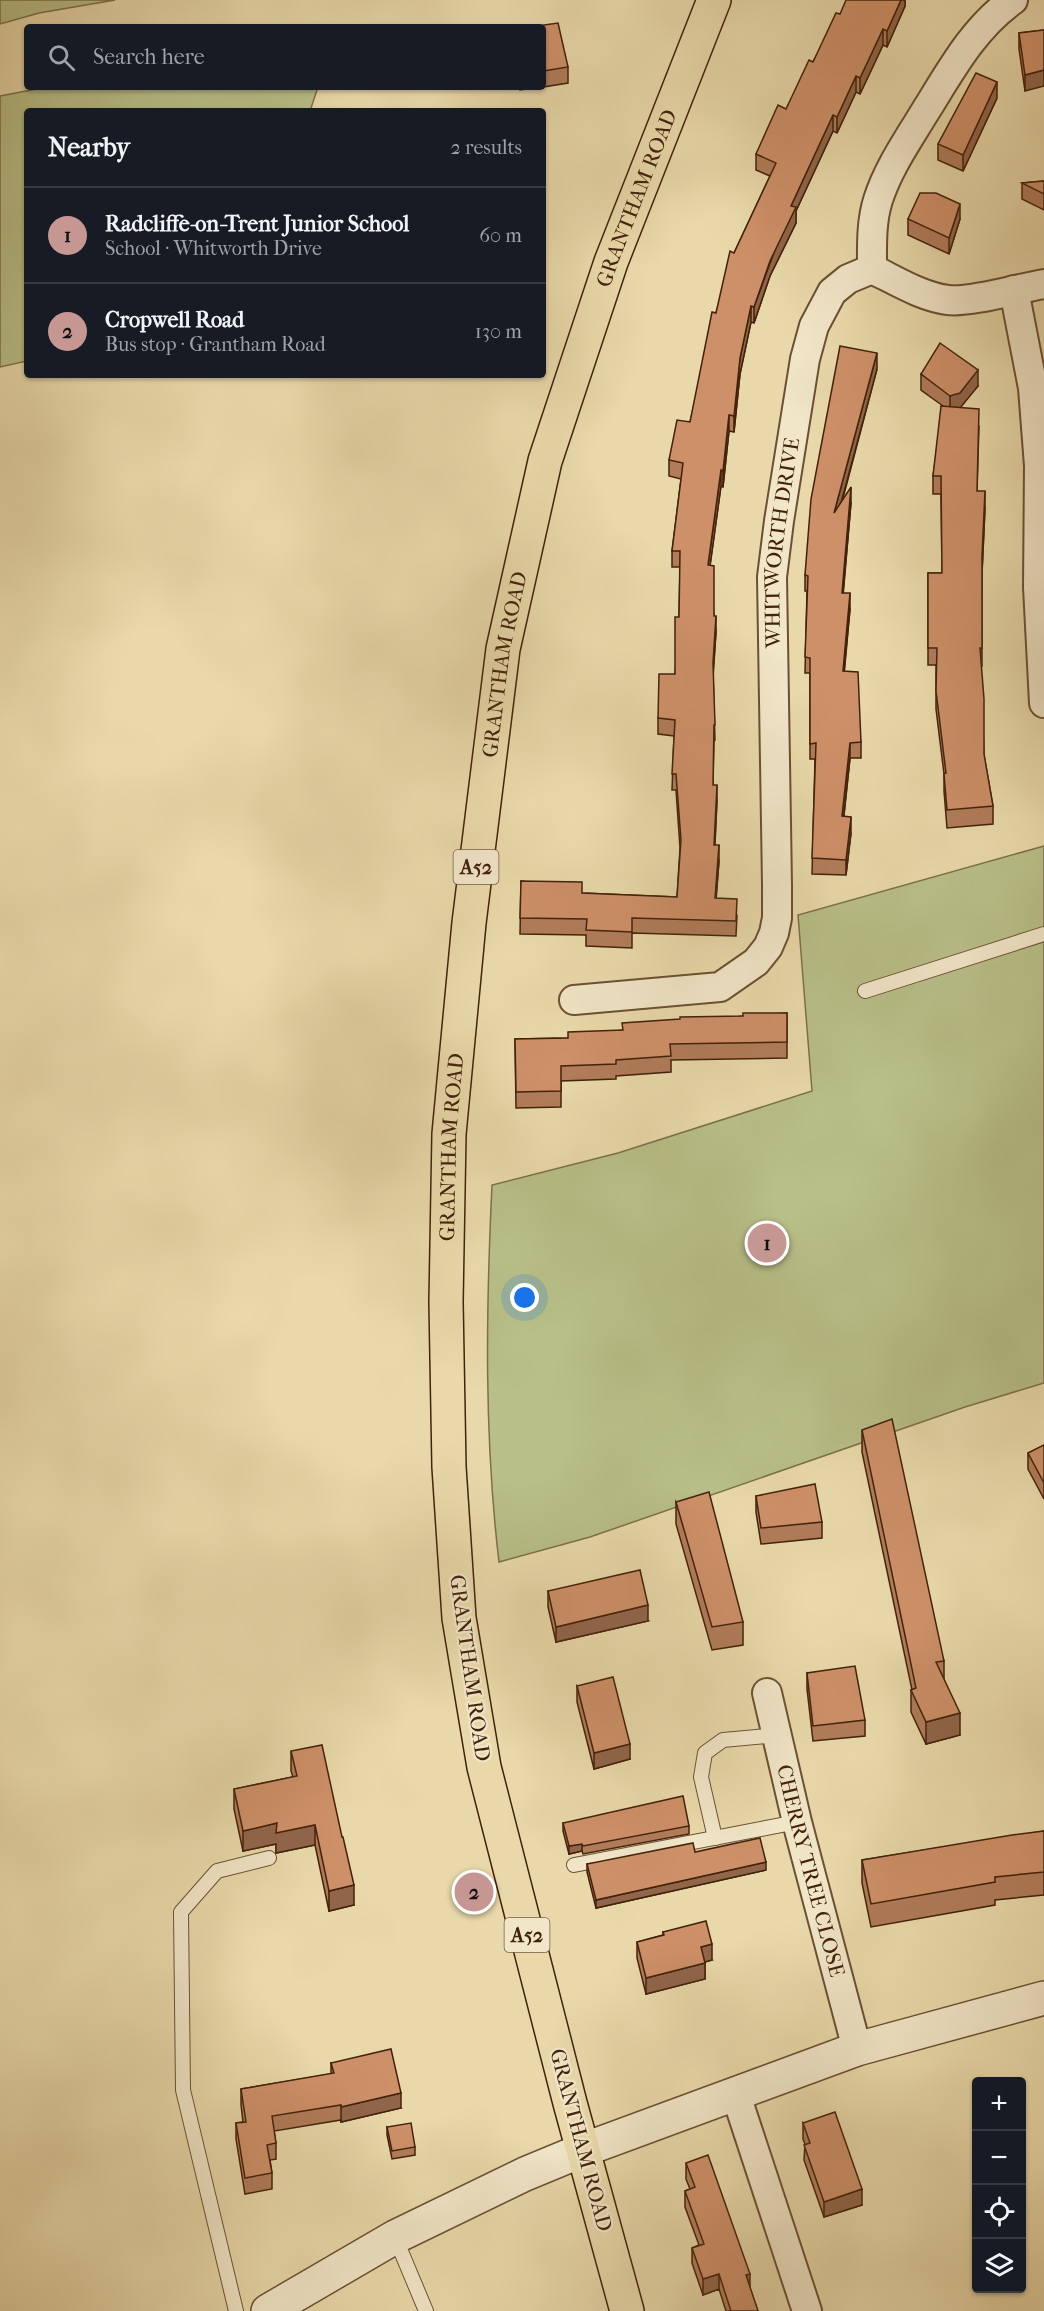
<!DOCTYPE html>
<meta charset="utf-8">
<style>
body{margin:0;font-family:"IM FELL French Canon",serif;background:#20242c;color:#f1f3f6}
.controls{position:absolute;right:18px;bottom:18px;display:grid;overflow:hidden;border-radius:6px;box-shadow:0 2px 4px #0004}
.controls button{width:54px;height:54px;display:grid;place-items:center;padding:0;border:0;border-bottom:2px solid #363941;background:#171b24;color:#f1f3f6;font:30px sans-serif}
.you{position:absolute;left:525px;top:1298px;width:21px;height:21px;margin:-15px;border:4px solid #fff;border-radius:50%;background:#1a73e8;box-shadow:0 0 0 9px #1a73e833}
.badge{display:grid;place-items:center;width:39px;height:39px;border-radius:50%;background:#c59692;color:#111;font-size:20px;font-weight:700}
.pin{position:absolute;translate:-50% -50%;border:3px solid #fff;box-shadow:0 2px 6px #0006}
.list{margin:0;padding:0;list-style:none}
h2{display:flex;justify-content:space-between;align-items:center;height:78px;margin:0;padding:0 24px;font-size:26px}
h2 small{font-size:20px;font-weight:400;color:#9ea1a6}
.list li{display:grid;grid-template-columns:39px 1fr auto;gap:18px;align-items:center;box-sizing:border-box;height:96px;padding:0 24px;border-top:2px solid #363941}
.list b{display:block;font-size:22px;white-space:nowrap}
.list p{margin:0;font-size:20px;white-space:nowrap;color:#9ea1a6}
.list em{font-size:20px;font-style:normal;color:#9ea1a6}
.icon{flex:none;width:33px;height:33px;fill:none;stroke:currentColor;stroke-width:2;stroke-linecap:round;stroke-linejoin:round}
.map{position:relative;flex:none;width:1044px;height:2311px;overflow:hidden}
.search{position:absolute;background:#171b24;box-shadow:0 2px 4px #0004;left:24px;top:24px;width:522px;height:66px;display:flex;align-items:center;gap:15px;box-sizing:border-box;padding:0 21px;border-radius:6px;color:#9ea1a6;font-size:22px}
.panel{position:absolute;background:#171b24;box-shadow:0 2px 4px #0004;left:24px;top:108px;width:522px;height:270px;border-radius:6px}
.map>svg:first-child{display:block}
.green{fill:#b8bf88;stroke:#7d704a;stroke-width:1.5}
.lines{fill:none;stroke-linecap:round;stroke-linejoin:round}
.service-casing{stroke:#6c5033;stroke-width:16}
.minor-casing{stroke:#6c5033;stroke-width:32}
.tertiary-casing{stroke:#6c5033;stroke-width:36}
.trunk-casing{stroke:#42220b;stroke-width:36}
.service{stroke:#f1e6c8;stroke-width:14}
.minor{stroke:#f1e6c8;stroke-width:28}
.tertiary{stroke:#f1e6c8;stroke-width:33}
.trunk{stroke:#e9d9aa;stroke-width:33}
.wall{fill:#b17c5a;stroke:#42220b;stroke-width:1.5}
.shaded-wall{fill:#90654a;stroke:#42220b;stroke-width:1.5}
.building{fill:#ce9069;stroke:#42220b;stroke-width:1.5}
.labels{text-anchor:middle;stroke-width:4.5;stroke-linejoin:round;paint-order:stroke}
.shield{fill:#f1e6c8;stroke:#765d44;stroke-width:1.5}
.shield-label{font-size:20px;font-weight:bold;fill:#42220b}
.street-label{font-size:21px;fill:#42220b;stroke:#f1e6c8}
</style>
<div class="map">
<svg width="1044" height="2311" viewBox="0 0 1044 2311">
<rect width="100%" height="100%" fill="#e9d9aa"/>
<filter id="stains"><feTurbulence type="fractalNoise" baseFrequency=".00333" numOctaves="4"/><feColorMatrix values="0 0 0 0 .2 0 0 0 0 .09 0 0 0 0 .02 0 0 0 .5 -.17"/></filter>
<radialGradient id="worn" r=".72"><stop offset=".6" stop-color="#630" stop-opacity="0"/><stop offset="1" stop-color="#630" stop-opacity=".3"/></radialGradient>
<g class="green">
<polygon points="0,0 115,0 39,13 0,24"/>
<polygon points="47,87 318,87 310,111 27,111 27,361 0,367 0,96"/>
<path d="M 1044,846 L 1044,1383 L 965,1407 L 590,1537 L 499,1562 C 484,1436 486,1311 492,1185 L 618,1153 L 812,1091 L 798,915 Z"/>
</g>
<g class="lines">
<defs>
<g id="service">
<polyline points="865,991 1044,934"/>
<polyline points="715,1838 701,1777 705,1753 723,1740 778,1735"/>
<polyline points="574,1865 797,1822"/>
<polyline points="395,2237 426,2311"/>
<polyline points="236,2311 183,2090 181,1912 217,1871 269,1858"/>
</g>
<g id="minor">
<path d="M 872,269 C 895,280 922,297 948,300 C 970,303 1020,288 1044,284"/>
<polyline points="1014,290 1033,388 1039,466 1038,587 1044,703"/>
<path id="s1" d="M 574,1000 L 720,987 L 756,962 L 768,947 L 774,933 L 777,918 L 777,885 L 772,577 L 779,521 L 805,359 L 814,326 L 832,292 L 848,279 L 872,269 C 872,246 871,222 878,200 C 888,169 906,143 923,115 C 949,74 972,29 1013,0"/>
<path id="s2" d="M 767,1693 L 797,1822 L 857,2049"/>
<polyline points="735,2092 807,2311"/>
</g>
<polyline id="tertiary" points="268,2311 395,2237 525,2174 583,2150 857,2049 1044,1998"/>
<g id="trunk">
<path id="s3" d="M 627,2311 L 570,2103 L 484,1767 L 459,1618 L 449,1467 L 446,1302 L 449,1134 L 469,923 L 503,649 L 545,461 L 611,262 L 714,0"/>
</g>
</defs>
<use href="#service" class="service-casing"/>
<use href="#minor" class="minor-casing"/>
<use href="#tertiary" class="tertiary-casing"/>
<use href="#trunk" class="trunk-casing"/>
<use href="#service" class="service"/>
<use href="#minor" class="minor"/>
<use href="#tertiary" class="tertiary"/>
<use href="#trunk" class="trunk"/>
</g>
<g class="wall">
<polygon points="905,0 905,6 887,47 883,45 860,94 856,92 837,133 833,131 796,211 796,223 770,276 754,323 751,322 740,374 734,432 729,431 723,487 721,486 710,565 714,616 716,632 713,673 715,740 714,740 713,785 717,800 715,845 719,861 716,898 737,915 736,936 632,933 632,948 586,946 586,935 520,934 521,881 582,893 677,897 680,848 676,790 672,790 674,736 658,734 658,718 675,674 679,617 680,567 672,567 672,551 681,479 669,476 669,460 690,422 716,313 734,253 770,176 756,170 756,154 786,109 840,14"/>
<polygon points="543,27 568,67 568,83 543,87"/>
<polygon points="1044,30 1025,91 1019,49 1019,33"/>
<polygon points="520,87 542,87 520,90"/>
<polygon points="997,98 963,171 938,160 938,144"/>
<polygon points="1044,181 1044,210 1022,199 1022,183"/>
<polygon points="908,219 960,219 949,254 908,235"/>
<polygon points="877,369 842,502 851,503 843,593 850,609 844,671 861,742 861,758 850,758 844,816 851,833 846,875 812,874 815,759 810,759 810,673 805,673 807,591 805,591 805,575"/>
<polygon points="921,374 978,386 960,407 979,426 977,491 985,508 982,573 982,666 981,666 984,755 993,806 993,824 947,828 944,791 944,774 936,709 936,665 928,665 928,573 942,573 941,494 933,494 933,476 943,406 921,390"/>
<polygon points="787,1013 787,1058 671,1060 671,1072 616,1076 616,1079 561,1081 561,1107 516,1108 515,1039 568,1038 622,1030 743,1016"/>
<polygon points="862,1430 944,1661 944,1679 960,1735 926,1744 911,1712 911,1690 912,1690 862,1452"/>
<polygon points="1044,1445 1044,1499 1028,1469 1028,1453"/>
<polygon points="756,1496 822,1522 822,1538 761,1544 756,1512"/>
<polygon points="676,1502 743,1622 743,1645 712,1650 676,1524"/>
<polygon points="548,1591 648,1621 556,1642 548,1607"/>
<polygon points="807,1673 865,1720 865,1736 813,1741 807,1689"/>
<polygon points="577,1686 630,1759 594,1769 577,1702"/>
<polygon points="291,1751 354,1905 329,1911 315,1845 276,1853 276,1844 243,1851 234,1809 234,1789 293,1777 291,1771"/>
<polygon points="563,1823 689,1826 689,1834 583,1854 582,1851 569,1854 563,1831"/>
<polygon points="1044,1831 1044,1895 995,1900 995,1905 871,1927 862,1883 862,1860"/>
<polygon points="695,1852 766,1870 596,1908 587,1872 587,1864"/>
<polygon points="663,1932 712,1960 705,1962 705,1979 646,1994 637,1958 637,1942 663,1935"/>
<polygon points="331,2063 401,2108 341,2122 341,2120 274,2131 276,2143 276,2159 270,2160 272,2173 272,2189 245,2194 236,2139 236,2123 243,2122 241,2105 241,2089 331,2074"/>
<polygon points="803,2123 862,2205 824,2217 804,2160 805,2144 803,2139"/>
<polygon points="387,2127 415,2147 415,2155 392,2159 387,2135"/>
<polygon points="686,2163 750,2288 758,2311 726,2311 719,2289 703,2295 692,2263 692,2248 699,2245 685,2207 685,2191 690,2189 686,2179"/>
</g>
<g class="shaded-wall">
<polygon points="901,0 905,0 905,6 887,47 887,31"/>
<polygon points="883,29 883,45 860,94 860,78"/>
<polygon points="1044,70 1044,86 1025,91 1025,75"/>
<polygon points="856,76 856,92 837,133 837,117"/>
<polygon points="997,82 997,98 963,171 963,155"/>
<polygon points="833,115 833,131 796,211 796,223 770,276 754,323 754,307 791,206"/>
<polygon points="960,204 960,219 949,254 949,238"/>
<polygon points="751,306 751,322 740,374 734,432 734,416 740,358"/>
<polygon points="877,353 877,369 834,529 834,513"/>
<polygon points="978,370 978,386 960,408 950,411 950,396"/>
<polygon points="729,415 729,431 723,487 723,471"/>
<polygon points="721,470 721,486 708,581 708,565"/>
<polygon points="851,487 851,503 842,608 842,593"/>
<polygon points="985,491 985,508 982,574 982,556"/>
<polygon points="850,593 850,609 843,687 843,671"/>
<polygon points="716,616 716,632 713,679 713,663"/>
<polygon points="850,743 850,758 842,832 842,816"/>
<polygon points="717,785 717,800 714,861 714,845"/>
<polygon points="851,817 851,833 846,875 846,860"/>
<polygon points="719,845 719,861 715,914 715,898"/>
<polygon points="648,1605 648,1621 556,1642 556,1627"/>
<polygon points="960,1713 960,1735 926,1744 926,1722"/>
<polygon points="630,1744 630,1759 594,1769 594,1753"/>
<polygon points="277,1823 315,1825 315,1845 276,1853 276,1844 243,1851 243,1831"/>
<polygon points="582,1844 582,1851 569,1854 569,1846"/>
<polygon points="766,1862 766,1870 596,1908 596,1900"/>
<polygon points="354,1885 354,1905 329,1911 329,1891"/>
<polygon points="712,1944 712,1960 701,1963 701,1947"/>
<polygon points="705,1963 705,1979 646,1994 646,1978"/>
<polygon points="401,2093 401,2108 341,2122 341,2107"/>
<polygon points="862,2189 862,2205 824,2217 824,2202"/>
<polygon points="719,2274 719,2289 703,2295 703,2279"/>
<polygon points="750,2274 750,2289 746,2275"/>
</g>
<g class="building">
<polygon points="846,0 901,0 887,31 883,29 860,78 856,76 837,117 833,115 791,206 796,207 770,261 754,307 751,306 740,358 734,416 729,415 723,471 721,470 708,565 714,566 714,616 716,616 713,663 715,725 714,725 713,785 717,785 714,845 719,845 715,898 737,899 736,921 632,918 632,932 586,930 587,919 520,918 521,881 582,882 582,893 677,897 681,840 676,774 672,774 675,720 658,718 659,674 675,674 675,617 679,617 680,551 672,551 683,463 669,460 677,420 690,422 712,312 716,313 730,251 734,253 776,163 756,154 778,105 786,109 809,60 813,62 836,13 840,14"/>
<polygon points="558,23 568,67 543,71 543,27 530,27"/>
<polygon points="1044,30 1044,70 1025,75 1019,33"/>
<polygon points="976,73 997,82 963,155 938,144"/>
<polygon points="1044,181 1044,194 1022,183"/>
<polygon points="920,193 936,193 960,204 949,238 908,219"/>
<polygon points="940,343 978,370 960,393 950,396 921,374"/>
<polygon points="840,346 877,353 834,513 851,487 842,593 850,593 843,671 858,672 861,742 850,743 842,816 851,817 846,860 812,858 816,743 810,744 810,658 805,657 808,576 805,575 811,499"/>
<polygon points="941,406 979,409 977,491 985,491 982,556 982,648 980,648 984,699 984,754 993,806 947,810 944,774 946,773 936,691 937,648 928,648 928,573 942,573 941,476 933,476"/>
<polygon points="743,1013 787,1013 787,1042 670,1044 671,1056 616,1060 616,1064 561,1066 561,1091 516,1092 515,1039 568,1038 568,1032 623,1030 622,1023 680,1019 680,1017 743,1016"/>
<polygon points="892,1419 944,1661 936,1662 960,1713 926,1722 911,1690 916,1688 862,1430"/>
<polygon points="1044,1445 1044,1483 1028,1453"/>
<polygon points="815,1484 822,1522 761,1528 756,1496"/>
<polygon points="709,1492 743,1622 712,1627 676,1502"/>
<polygon points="640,1570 648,1605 556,1627 548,1591"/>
<polygon points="855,1666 865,1720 813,1726 807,1673"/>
<polygon points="613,1677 630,1744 594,1753 577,1686"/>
<polygon points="322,1745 342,1837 343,1837 354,1885 329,1891 315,1825 276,1833 277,1823 243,1831 234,1789 297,1776 291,1751"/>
<polygon points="683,1796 689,1826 583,1846 582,1844 569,1846 563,1823"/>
<polygon points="1044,1831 1044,1872 995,1877 995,1882 871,1904 862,1860 1012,1835"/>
<polygon points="760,1838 766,1862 596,1900 587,1864 693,1843 695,1852"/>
<polygon points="706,1921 712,1944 701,1947 705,1963 646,1978 637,1942 664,1935 663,1932"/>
<polygon points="391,2049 401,2093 341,2107 341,2105 272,2116 276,2143 267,2145 272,2173 245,2178 236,2123 246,2122 241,2089 334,2073 331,2063"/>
<polygon points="835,2112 862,2189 824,2202 804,2145 810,2143 803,2123"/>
<polygon points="411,2123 415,2147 392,2151 387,2127"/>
<polygon points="708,2155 750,2274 746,2275 758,2311 731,2311 719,2274 703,2279 692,2248 704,2244 685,2191 695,2187 686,2163"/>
</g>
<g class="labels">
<g class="shield">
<rect x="453.5" y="850" width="45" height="34" rx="4.5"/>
<rect x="504.5" y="1918" width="45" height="34" rx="4.5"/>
</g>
<g class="shield-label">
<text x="476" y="874">A52</text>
<text x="527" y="1942">A52</text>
</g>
<g class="street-label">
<text dy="7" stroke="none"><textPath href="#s3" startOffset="2157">GRANTHAM ROAD</textPath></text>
<text dy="7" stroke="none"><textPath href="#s1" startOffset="616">WHITWORTH DRIVE</textPath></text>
<text dy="7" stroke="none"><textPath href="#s3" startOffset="1671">GRANTHAM ROAD</textPath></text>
<text dy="7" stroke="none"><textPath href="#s3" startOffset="1185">GRANTHAM ROAD</textPath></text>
<text transform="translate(470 1668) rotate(82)" y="7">GRANTHAM ROAD</text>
<text dy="7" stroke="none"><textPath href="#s2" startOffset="183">CHERRY TREE CLOSE</textPath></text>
<text transform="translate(581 2140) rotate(75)" y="7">GRANTHAM ROAD</text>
</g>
</g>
<rect width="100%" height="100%" filter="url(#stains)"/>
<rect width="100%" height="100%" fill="url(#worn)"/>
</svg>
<div class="controls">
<button>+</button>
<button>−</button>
<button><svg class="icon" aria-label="locate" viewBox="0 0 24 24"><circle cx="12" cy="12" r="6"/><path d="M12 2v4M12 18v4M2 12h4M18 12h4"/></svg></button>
<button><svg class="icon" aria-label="layers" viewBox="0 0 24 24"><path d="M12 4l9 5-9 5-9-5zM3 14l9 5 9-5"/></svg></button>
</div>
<div class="you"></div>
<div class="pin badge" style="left:767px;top:1243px">1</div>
<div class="pin badge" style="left:474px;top:1892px">2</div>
<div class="search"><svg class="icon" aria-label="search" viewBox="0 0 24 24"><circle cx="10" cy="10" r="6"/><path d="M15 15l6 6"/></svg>Search here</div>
<section class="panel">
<h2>Nearby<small>2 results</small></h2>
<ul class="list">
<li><span class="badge">1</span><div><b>Radcliffe-on-Trent Junior School</b><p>School · Whitworth Drive</p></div><em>60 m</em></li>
<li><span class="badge">2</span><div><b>Cropwell Road</b><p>Bus stop · Grantham Road</p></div><em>130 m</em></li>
</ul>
</section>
</div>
